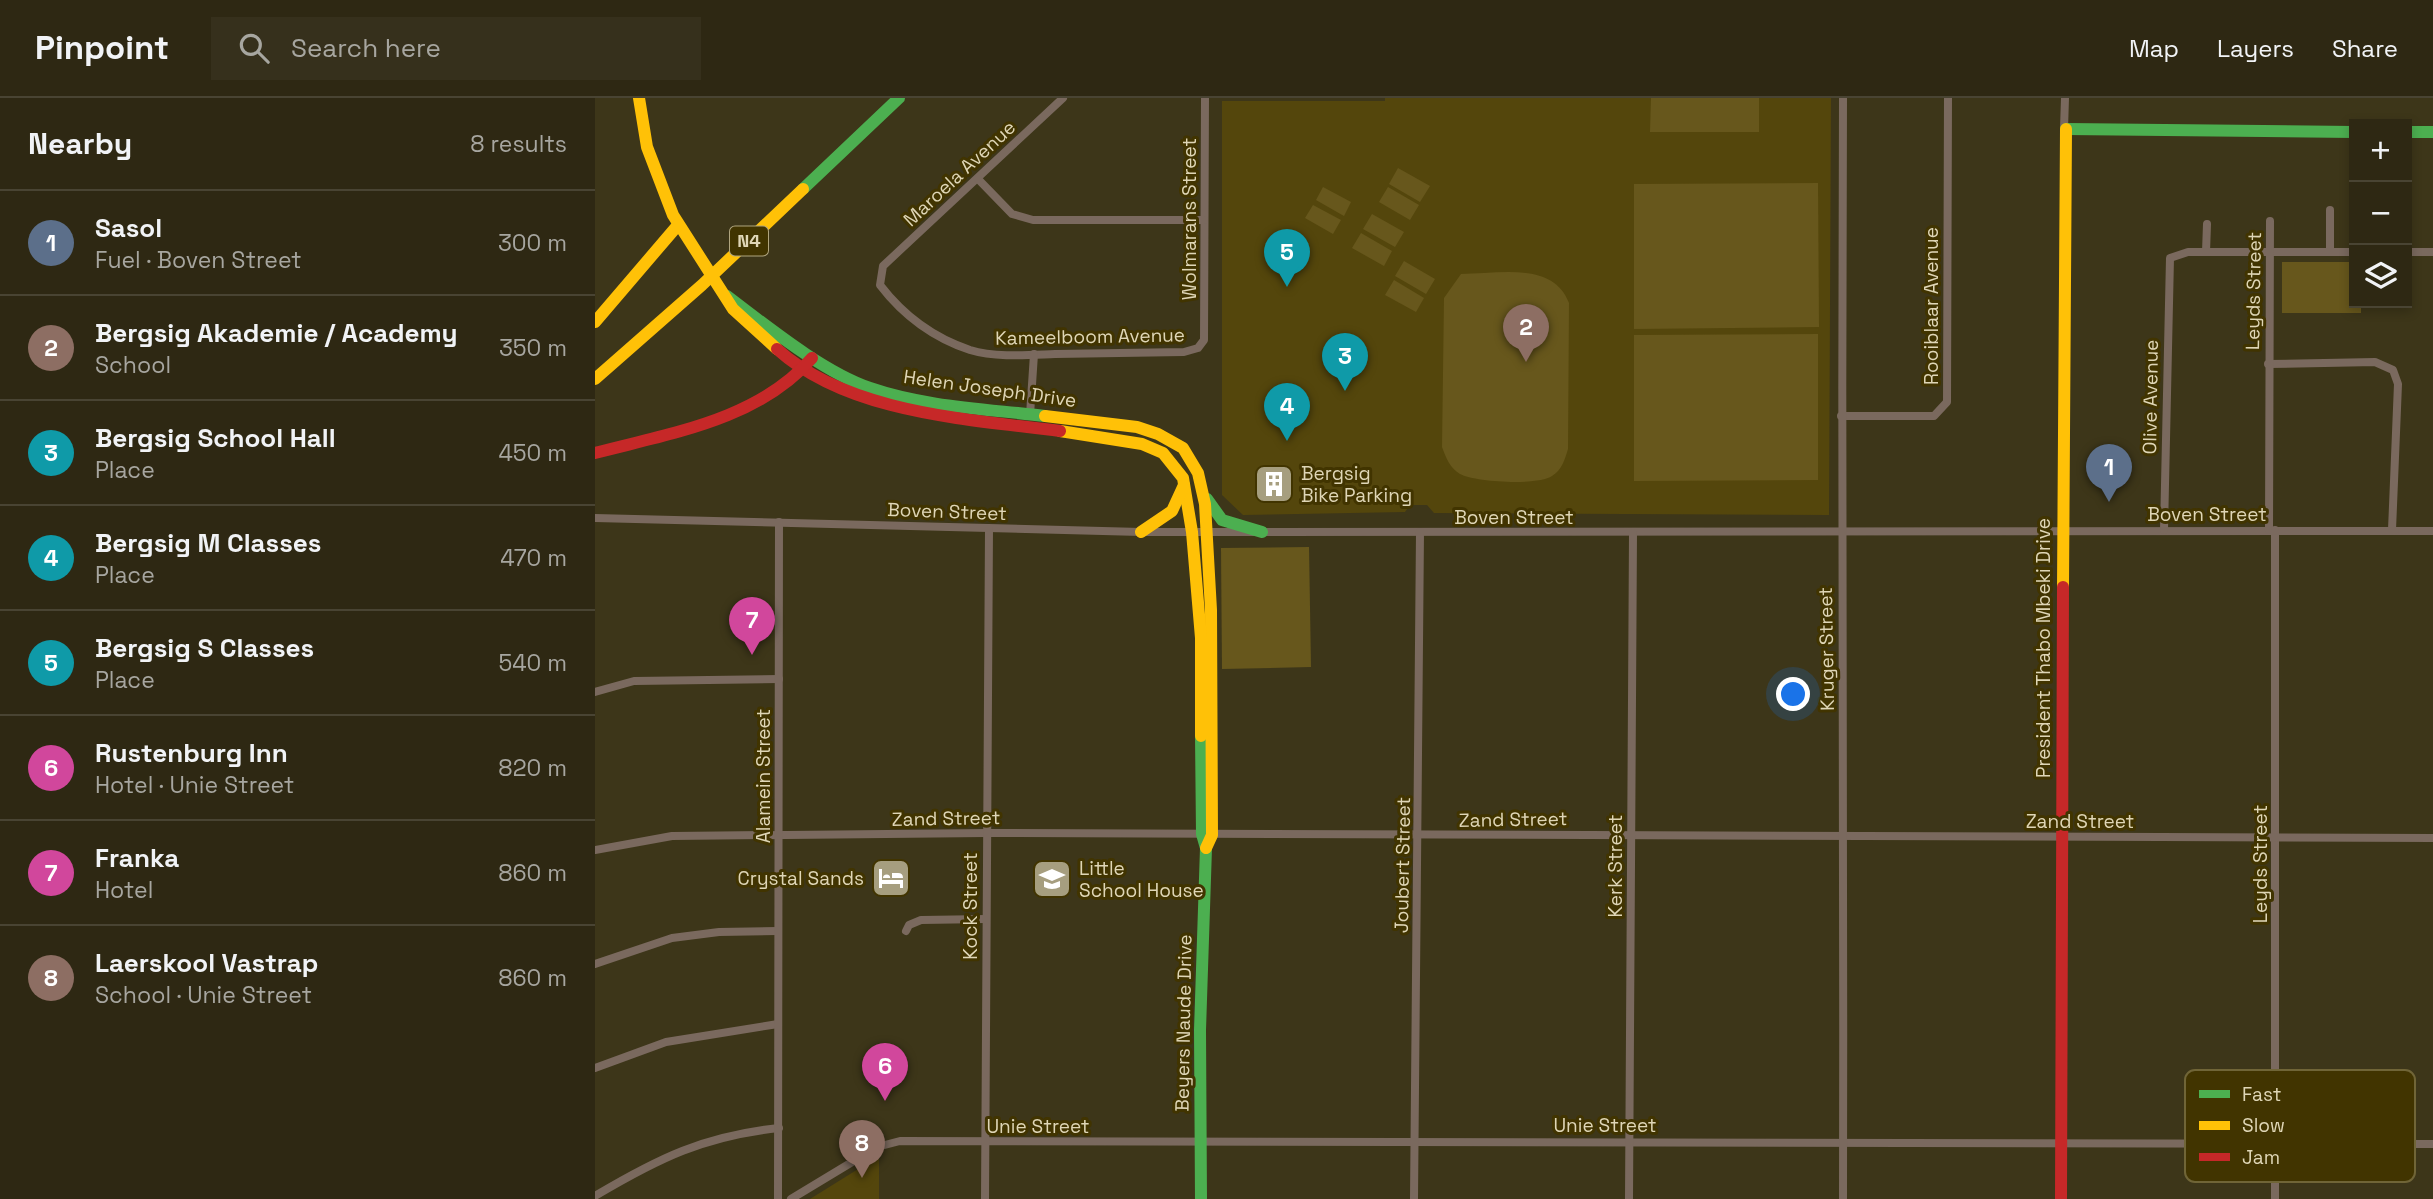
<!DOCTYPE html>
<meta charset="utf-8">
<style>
body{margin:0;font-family:"Space Grotesk",sans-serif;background:#36301c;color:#f1f3f6}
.controls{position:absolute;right:21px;top:21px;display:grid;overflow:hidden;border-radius:0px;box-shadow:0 4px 10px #0003}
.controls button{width:63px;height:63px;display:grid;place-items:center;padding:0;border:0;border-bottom:2px solid #494433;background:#2e2813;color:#f1f3f6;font:35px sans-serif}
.you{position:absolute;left:1199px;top:597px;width:24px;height:24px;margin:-18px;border:5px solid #fff;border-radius:50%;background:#1a73e8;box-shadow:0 0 0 10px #1a73e833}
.badge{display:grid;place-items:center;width:46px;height:46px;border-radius:50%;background:#8abfa5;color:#fff;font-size:23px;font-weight:700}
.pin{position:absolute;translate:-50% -58px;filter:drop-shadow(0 2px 4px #0008)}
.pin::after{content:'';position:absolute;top:37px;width:24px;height:21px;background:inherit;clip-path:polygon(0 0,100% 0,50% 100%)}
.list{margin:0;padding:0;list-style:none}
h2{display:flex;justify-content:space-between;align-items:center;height:91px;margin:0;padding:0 28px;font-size:30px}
h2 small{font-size:23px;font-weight:400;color:#a7a6a0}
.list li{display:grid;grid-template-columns:46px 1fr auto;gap:21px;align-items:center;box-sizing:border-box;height:105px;padding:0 28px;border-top:2px solid #494433}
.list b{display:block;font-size:26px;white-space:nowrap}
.list p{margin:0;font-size:23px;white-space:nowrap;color:#a7a6a0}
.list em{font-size:23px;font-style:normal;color:#a7a6a0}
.icon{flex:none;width:38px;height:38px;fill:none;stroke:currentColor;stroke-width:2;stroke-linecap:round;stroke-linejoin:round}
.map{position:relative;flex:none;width:1838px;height:1101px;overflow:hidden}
header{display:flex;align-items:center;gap:42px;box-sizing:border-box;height:98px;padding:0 35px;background:#2e2813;border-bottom:2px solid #494433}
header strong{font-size:33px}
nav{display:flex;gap:38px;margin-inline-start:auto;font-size:24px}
.search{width:490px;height:63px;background:#36301c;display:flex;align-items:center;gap:18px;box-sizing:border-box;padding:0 24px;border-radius:0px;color:#a7a6a0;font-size:26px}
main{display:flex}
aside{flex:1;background:#2e2813}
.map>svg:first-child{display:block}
.built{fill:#54460c}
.green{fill:#67571c}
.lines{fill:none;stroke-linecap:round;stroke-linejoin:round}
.street{stroke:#7a695e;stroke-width:8}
.fast{stroke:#4caf50;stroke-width:12}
.slow{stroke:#ffc107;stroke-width:12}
.jam{stroke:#c62828;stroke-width:12}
.labels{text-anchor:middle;stroke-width:6;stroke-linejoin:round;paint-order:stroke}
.shield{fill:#413400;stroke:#b0a57f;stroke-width:2}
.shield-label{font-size:18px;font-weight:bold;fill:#dfd6b6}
.street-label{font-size:19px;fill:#dfd6b6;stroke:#413400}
.poi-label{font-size:19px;fill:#dfd6b6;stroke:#413400;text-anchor:start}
.key{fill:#413400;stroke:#706537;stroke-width:2}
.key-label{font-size:19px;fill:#dfd6b6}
</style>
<header>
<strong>Pinpoint</strong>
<div class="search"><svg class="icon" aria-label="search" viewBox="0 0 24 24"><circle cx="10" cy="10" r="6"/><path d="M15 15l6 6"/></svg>Search here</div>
<nav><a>Map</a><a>Layers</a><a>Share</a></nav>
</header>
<main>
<aside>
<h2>Nearby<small>8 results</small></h2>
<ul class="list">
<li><span class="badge" style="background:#5c6f8a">1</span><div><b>Sasol</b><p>Fuel · Boven Street</p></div><em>300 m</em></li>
<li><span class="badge" style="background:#8d6e63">2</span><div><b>Bergsig Akademie / Academy</b><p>School</p></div><em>350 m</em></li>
<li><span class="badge" style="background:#0f9aa8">3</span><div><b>Bergsig School Hall</b><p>Place</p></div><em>450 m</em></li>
<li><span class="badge" style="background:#0f9aa8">4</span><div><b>Bergsig M Classes</b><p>Place</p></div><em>470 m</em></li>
<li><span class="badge" style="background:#0f9aa8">5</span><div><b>Bergsig S Classes</b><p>Place</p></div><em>540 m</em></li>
<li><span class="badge" style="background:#d1479c">6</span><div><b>Rustenburg Inn</b><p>Hotel · Unie Street</p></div><em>820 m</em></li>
<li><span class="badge" style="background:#d1479c">7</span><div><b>Franka</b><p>Hotel</p></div><em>860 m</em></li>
<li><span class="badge" style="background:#8d6e63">8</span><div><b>Laerskool Vastrap</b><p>School · Unie Street</p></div><em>860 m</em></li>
</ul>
</aside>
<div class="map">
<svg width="1838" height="1101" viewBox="0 0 1838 1101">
<rect width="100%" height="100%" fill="#3d3619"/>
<g class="built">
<polygon points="790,0 1236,0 1234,417 839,415 832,407 815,407 810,414 648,417 627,397 627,3 790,3"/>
<polygon points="284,1058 284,1101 215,1101"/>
</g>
<g class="green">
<polygon points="1056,0 1164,0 1164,34 1055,34"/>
<polygon points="803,70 835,88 825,104 794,86"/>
<polygon points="1223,85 1224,229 1039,231 1039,86"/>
<polygon points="728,89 756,104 749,118 721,102"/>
<polygon points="793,89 824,107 815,122 784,104"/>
<polygon points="718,107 746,122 738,136 710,120"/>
<polygon points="777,116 809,134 800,149 768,131"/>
<polygon points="766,135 797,153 789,168 757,150"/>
<polygon points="809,163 840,181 831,196 800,178"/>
<polygon points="1687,164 1759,164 1759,205 1766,205 1766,215 1687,215"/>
<path d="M 866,176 C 904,176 958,163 974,205 L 973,351 C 970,361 967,372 957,378 C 942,388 880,384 865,376 C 855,370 851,360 847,349 L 849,200 Z"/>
<polygon points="799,182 829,200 821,214 790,197"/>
<polygon points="1223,236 1223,382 1039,383 1039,237"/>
<polygon points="714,449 716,569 627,571 626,450"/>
</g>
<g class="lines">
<g class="street">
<path d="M 468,0 L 288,168 L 285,187 C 308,217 339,240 375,252 C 401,260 434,257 460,256 C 503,255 546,255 589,254 L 603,250 L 609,242 L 610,0"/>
<polyline points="1469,31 1470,0"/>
<polyline points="383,81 417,116 438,122 609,122"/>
<polyline points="1735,112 1735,153"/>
<polyline points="1611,154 1612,126"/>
<polyline points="1812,154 1838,154"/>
<polyline points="1673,266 1780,264 1798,272 1803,286 1797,432"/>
<polyline points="435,317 439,256"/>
<polyline points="1246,318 1339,318 1352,304 1353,0"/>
<polyline points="0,420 546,434 1838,433"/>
<polyline points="1569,432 1575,160 1593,154 1759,154"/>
<polyline points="1674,432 1675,123"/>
<polyline points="1680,432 1680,1101"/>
<polyline points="0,594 39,583 184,581"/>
<polyline points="0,752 77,738 391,735 1838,740"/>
<polyline points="311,833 314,827 326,822 391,821"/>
<polyline points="0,866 77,840 124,834 182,833"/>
<polyline points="0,970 71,944 183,926"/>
<path d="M 0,1098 C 64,1060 109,1038 184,1030"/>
<polyline points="183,1101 184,424"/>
<polyline points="196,1101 282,1049 305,1043 1838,1046"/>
<polyline points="390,1101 394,431"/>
<polyline points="819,1101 825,434"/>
<polyline points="1034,1101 1038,435"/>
<path d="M 1248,1101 C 1249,734 1246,367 1248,0"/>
</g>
<g class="fast">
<polyline points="1471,31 1759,34"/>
<polyline points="1812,34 1838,34"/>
<polyline points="208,91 304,0"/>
<path d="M 132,198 C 173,229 228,274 275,290 C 330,309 392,311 450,318"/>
<polyline points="612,401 627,422 667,434"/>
<polyline points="606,1101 605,932 611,750 607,736 606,638"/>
</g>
<g class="slow">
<polyline points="44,0 52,49 78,117 138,211 182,251"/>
<polyline points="0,224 83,127"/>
<polyline points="0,281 107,187 208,91"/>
<polyline points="450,318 542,329 563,336 588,350 603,375 610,406 616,512 617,737 611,750"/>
<polyline points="465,333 547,346 568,355 588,380 597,434 606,540 606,638"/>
<polyline points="546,434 577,413 589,387"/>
<polyline points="1468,489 1471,31"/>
</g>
<g class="jam">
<path d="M 182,251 C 254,316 374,321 465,333"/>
<path d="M 0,355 C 76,335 163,322 217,260"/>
<polyline points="1466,1101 1468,489"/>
</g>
</g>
<defs>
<symbol id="building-square" viewBox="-11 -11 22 22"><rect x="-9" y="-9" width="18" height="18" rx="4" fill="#a69e7f" stroke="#413400"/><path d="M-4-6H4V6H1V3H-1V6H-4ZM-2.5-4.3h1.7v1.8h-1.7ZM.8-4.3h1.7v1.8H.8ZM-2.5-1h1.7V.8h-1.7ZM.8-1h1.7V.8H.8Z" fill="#fff"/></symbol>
<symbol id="hotel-square" viewBox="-11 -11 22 22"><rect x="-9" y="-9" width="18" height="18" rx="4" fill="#a69e7f" stroke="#413400"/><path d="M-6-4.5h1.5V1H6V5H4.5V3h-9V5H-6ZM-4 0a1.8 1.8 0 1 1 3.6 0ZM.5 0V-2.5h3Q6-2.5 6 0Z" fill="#fff"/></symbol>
<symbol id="school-square" viewBox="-11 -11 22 22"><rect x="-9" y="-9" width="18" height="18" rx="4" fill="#a69e7f" stroke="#413400"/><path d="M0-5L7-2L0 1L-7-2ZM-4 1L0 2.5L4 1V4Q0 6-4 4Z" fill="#fff"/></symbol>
</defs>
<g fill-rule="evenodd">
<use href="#building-square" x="657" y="364" width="44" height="44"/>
<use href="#hotel-square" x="274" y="758" width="44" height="44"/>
<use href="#school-square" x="435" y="759" width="44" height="44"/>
</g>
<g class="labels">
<rect class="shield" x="135" y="128.5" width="38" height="29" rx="5"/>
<g class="shield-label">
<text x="154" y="149">N4</text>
</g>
<g class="street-label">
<text transform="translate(364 75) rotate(-43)" y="7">Maroela Avenue</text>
<text transform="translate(594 121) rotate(-90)" y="7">Wolmarans Street</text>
<text transform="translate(1658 193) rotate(-89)" y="7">Leyds Street</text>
<text transform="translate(1336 208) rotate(-90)" y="7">Rooiblaar Avenue</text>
<text transform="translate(495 238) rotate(-1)" y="7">Kameelboom Avenue</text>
<text transform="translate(395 290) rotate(8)" y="7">Helen Joseph Drive</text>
<text transform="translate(1555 299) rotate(-89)" y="7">Olive Avenue</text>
<text transform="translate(352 413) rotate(2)" y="7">Boven Street</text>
<text x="1612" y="423">Boven Street</text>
<text x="919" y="426">Boven Street</text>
<text transform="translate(1448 550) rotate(-90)" y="7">President Thabo Mbeki Drive</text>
<text transform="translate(1231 551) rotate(-91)" y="7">Kruger Street</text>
<text transform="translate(168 678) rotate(-90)" y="7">Alamein Street</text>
<text transform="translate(351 720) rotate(-1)" y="7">Zand Street</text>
<text transform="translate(918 721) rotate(-1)" y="7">Zand Street</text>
<text x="1485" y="730">Zand Street</text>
<text transform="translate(1665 766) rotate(-90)" y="7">Leyds Street</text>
<text transform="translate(807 767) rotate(-89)" y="7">Joubert Street</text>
<text transform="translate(1020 768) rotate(-90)" y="7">Kerk Street</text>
<text transform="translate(375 808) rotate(-90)" y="7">Kock Street</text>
<text transform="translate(588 925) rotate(-89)" y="7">Beyers Naude Drive</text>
<text x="1010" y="1034">Unie Street</text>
<text x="443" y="1035">Unie Street</text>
</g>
<g class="poi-label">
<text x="706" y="382">Bergsig<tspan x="706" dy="22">Bike Parking</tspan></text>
<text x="484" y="777">Little<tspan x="484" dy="22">School House</tspan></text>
<text x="269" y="787" text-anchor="end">Crystal Sands</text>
</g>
</g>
<rect x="1590" y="972" width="230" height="112" rx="10" class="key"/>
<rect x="1604" y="992" width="31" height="8" fill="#4caf50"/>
<rect x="1604" y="1023" width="31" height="9" fill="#ffc107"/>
<rect x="1604" y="1055" width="31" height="8" fill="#c62828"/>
<g class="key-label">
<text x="1647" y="1003">Fast</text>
<text x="1647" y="1034">Slow</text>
<text x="1647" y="1066">Jam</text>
</g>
</svg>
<div class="controls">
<button>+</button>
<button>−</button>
<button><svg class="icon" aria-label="layers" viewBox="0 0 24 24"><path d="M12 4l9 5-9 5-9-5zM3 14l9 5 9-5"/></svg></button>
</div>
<div class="you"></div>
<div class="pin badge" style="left:1514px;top:404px;background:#5c6f8a">1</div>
<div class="pin badge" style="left:931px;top:264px;background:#8d6e63">2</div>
<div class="pin badge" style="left:750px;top:293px;background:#0f9aa8">3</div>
<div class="pin badge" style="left:692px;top:343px;background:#0f9aa8">4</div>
<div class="pin badge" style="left:692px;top:189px;background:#0f9aa8">5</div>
<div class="pin badge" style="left:290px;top:1003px;background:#d1479c">6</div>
<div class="pin badge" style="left:157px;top:557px;background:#d1479c">7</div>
<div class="pin badge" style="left:267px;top:1080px;background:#8d6e63">8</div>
</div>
</main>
